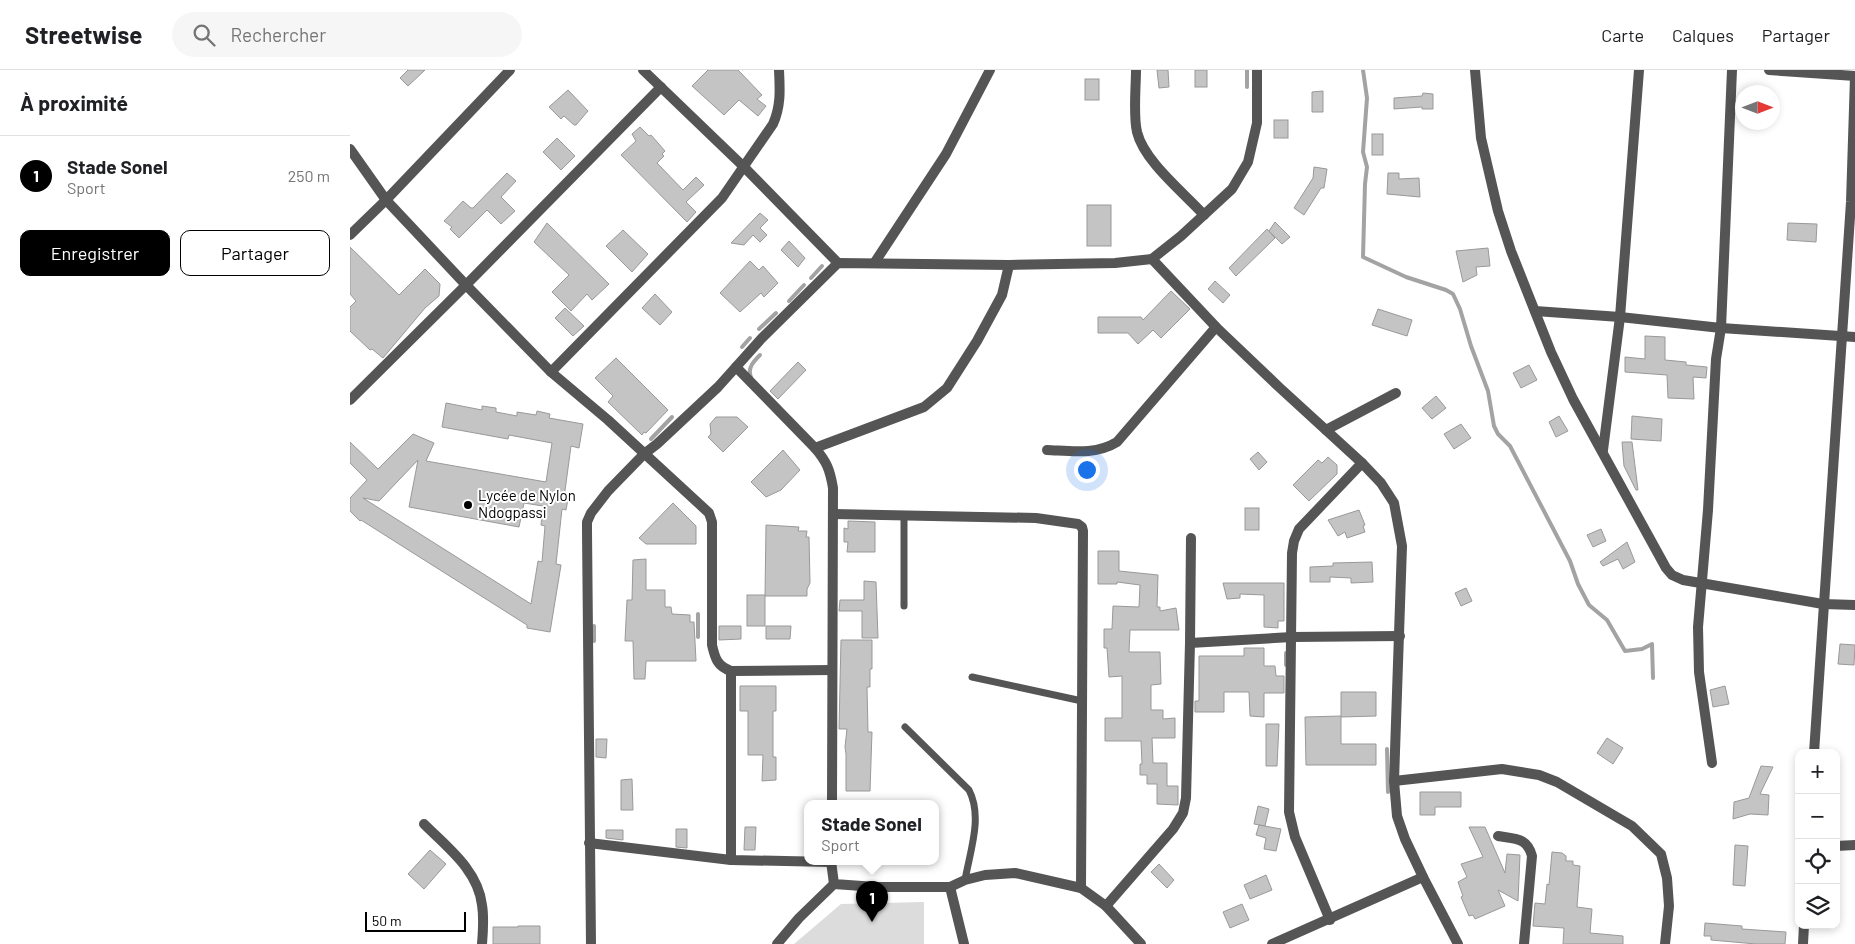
<!DOCTYPE html>
<html lang="fr">
<meta charset="utf-8">
<style>
body{margin:0;font-family:Barlow,sans-serif;background:#f6f6f6;color:#202124}
.controls{position:absolute;right:15px;bottom:15px;display:grid;overflow:hidden;border-radius:10px;box-shadow:0 2px 8px #0003}
.controls button{width:45px;height:45px;display:grid;place-items:center;padding:0;border:0;border-bottom:1px solid #e0e0e0;background:#fff;color:#202124;font:25px sans-serif}
.compass{position:absolute;left:1385px;top:15px;width:45px;height:45px;border-radius:50%;background:#fff;box-shadow:0 2px 8px #0003;rotate:90deg}
.scale{position:absolute;left:15px;bottom:12px;width:101px;box-sizing:border-box;padding-left:5px;border:2px solid #000;border-top:0;font-size:14px;line-height:18px;white-space:nowrap;color:#000;-webkit-text-stroke:4px #fff;paint-order:stroke}
.you{position:absolute;left:736px;top:399px;width:18px;height:18px;margin:-12px;border:4px solid #fff;border-radius:50%;background:#1a73e8;box-shadow:0 0 0 8px #1a73e833}
.badge{display:grid;place-items:center;width:32px;height:32px;border-radius:50%;background:#000;color:#fff;font-size:16px;font-weight:700}
.pin{position:absolute;translate:-50% -41px;filter:drop-shadow(0 1px 2px #0008)}
.pin::after{content:'';position:absolute;top:26px;width:18px;height:15px;background:inherit;clip-path:polygon(0 0,100% 0,50% 100%)}
.popup{position:absolute;left:454px;top:730px;width:135px;height:65px;box-sizing:border-box;display:grid;place-content:center;border-radius:10px;background:#fff;filter:drop-shadow(0 1px 4px #0005);font-size:16px;white-space:nowrap;color:#757577}
.popup b{font-size:19px;color:#202124}
.popup::after{content:'';position:absolute;left:50%;top:100%;margin-left:-10px;border:10px solid transparent;border-top-color:#fff}
.list{margin:0;padding:0;list-style:none}
h2{display:flex;justify-content:space-between;align-items:center;height:65px;margin:0;padding:0 20px;font-size:21px}
h2 small{font-size:16px;font-weight:400;color:#757577}
.list li{display:grid;grid-template-columns:32px 1fr auto;gap:15px;align-items:center;box-sizing:border-box;height:80px;padding:0 20px;border-top:1px solid #e0e0e0}
.list b{display:block;font-size:19px;white-space:nowrap}
.list p{margin:0;font-size:16px;white-space:nowrap;color:#757577}
.list em{font-size:16px;font-style:normal;color:#757577}
.actions{display:flex;gap:10px;padding:15px 20px}
.actions a{flex:1;padding:11px 0;border:1px solid #000;border-radius:10px;text-align:center;font-size:18px;color:#000}
.actions .main{background:#000;color:#fff}
.icon{flex:none;width:28px;height:28px;fill:none;stroke:currentColor;stroke-width:2;stroke-linecap:round;stroke-linejoin:round}
.map{position:relative;flex:none;width:1505px;height:874px;overflow:hidden}
header{display:flex;align-items:center;gap:30px;box-sizing:border-box;height:70px;padding:0 25px;background:#fff;border-bottom:1px solid #e0e0e0}
header strong{font-size:24px}
nav{display:flex;gap:28px;margin-inline-start:auto;font-size:18px}
.search{width:350px;height:45px;background:#f6f6f6;display:flex;align-items:center;gap:12px;box-sizing:border-box;padding:0 18px;border-radius:28px;color:#757577;font-size:19px}
main{display:flex}
aside{flex:1;background:#fff}
.map>svg:first-child{display:block}
.green{fill:#dcdcdc}
.lines{fill:none;stroke-linecap:round;stroke-linejoin:round}
.stream{stroke:#a3a3a3;stroke-width:4}
.building{fill:#c4c4c4;stroke:#999;fill-rule:evenodd}
.lane{stroke:#555;stroke-width:7}
.street{stroke:#555;stroke-width:10}
.poi-dot{fill:#000;stroke:#fff;stroke-width:2}
.labels{text-anchor:middle;stroke-width:4;stroke-linejoin:round;paint-order:stroke}
.poi-label{font-size:15px;fill:#000;stroke:#fff;text-anchor:start}
</style>
<header>
<strong>Streetwise</strong>
<div class="search"><svg class="icon" aria-label="search" viewBox="0 0 24 24"><circle cx="10" cy="10" r="6"/><path d="M15 15l6 6"/></svg>Rechercher</div>
<nav><a>Carte</a><a>Calques</a><a>Partager</a></nav>
</header>
<main>
<aside>
<h2>À proximité<small></small></h2>
<ul class="list">
<li><span class="badge">1</span><div><b>Stade Sonel</b><p>Sport</p></div><em>250 m</em></li>
</ul>
<div class="actions"><a class="main">Enregistrer</a><a>Partager</a></div>
</aside>
<div class="map">
<svg width="1505" height="874" viewBox="0 0 1505 874">
<rect width="100%" height="100%" fill="#fff"/>
<polygon class="green" points="574,832 574,874 444,874 491,834"/>
<g class="lines">
<g class="stream">
<polyline points="897,0 897,17"/>
<polyline points="1013,0 1017,28 1013,82 1017,97 1015,114 1013,187 1056,207 1096,220 1103,224 1110,239 1121,276 1138,321 1144,356 1148,364 1160,376 1220,491 1228,514 1239,535 1257,550 1275,581 1292,579 1302,574 1303,608"/>
<polyline points="461,208 472,196"/>
<polyline points="439,231 454,215"/>
<polyline points="409,259 426,243"/>
<polyline points="392,277 400,268"/>
<path d="M 401,307 C 397,298 404,291 410,285"/>
<polyline points="301,369 322,347"/>
<polyline points="348,544 348,567"/>
<polyline points="244,571 244,556"/>
<polyline points="936,583 936,595"/>
<polyline points="1037,679 1038,722"/>
</g>
</g>
<g class="building">
<polygon points="58,0 75,0 58,16 50,8"/>
<polygon points="358,0 388,0 412,25 407,29 416,36 408,46 389,30 374,45 342,16"/>
<polygon points="807,0 818,0 819,17 809,18"/>
<rect x="845" y="0" width="12" height="17"/>
<rect x="735" y="9" width="14" height="21"/>
<polygon points="218,20 238,41 226,55 224,55 214,46 211,49 199,37"/>
<polygon points="973,21 973,42 962,42 962,22"/>
<polygon points="1073,23 1083,24 1083,39 1072,39 1072,37 1044,39 1044,28 1072,26"/>
<rect x="924" y="50" width="14" height="18"/>
<polygon points="290,57 299,66 301,65 315,81 312,84 314,86 307,93 333,120 346,107 354,115 336,132 346,142 337,152 271,85 286,71 282,64"/>
<rect x="1022" y="64" width="11" height="21"/>
<polygon points="207,68 225,86 211,100 193,82"/>
<polygon points="964,97 977,99 974,118 971,118 954,145 944,138 963,108"/>
<polygon points="157,103 166,111 151,127 165,141 151,154 137,140 109,168 100,159 102,157 94,151 113,131 121,138 123,138"/>
<polygon points="1038,103 1049,103 1049,109 1069,108 1070,127 1037,124"/>
<rect x="737" y="135" width="24" height="41"/>
<polygon points="410,143 418,150 410,158 417,165 410,172 403,165 394,175 381,173"/>
<polygon points="925,152 940,167 932,174 919,161"/>
<polygon points="197,153 259,214 242,230 237,224 221,241 202,222 219,205 184,172"/>
<polygon points="1438,153 1467,154 1466,172 1437,170"/>
<polygon points="917,159 925,168 886,206 879,198"/>
<polygon points="273,160 298,184 282,202 256,176"/>
<polygon points="439,171 455,188 448,197 431,180"/>
<polygon points="0,177 49,225 75,199 90,214 89,226 75,238 33,288 22,279 20,280 0,261 0,237 6,231 0,224"/>
<polygon points="1138,178 1140,196 1126,197 1127,205 1113,212 1106,181"/>
<polygon points="400,191 409,200 413,196 428,213 414,227 411,223 390,242 370,223"/>
<polygon points="865,211 880,225 873,233 858,219"/>
<polygon points="821,221 840,239 811,268 803,260 788,274 778,263 748,263 748,247 791,247 793,250"/>
<polygon points="305,224 322,242 310,255 292,238"/>
<polygon points="215,238 234,256 223,266 205,248"/>
<polygon points="1028,239 1062,250 1057,266 1022,255"/>
<polygon points="1295,266 1315,267 1315,290 1336,292 1336,295 1357,297 1356,308 1343,307 1344,329 1318,328 1317,305 1275,302 1275,287 1295,289"/>
<polygon points="266,288 318,340 296,363 294,362 292,365 258,332 263,326 245,308"/>
<polygon points="448,292 456,300 428,329 420,321"/>
<polygon points="1179,295 1187,310 1171,318 1163,303"/>
<polygon points="1086,326 1096,338 1082,349 1072,338"/>
<path d="M 96,333 L 132,340 L 132,336 L 146,338 L 146,342 L 167,346 L 167,342 L 186,345 L 187,341 L 200,344 L 199,348 L 233,354 L 229,378 L 221,376 L 214,428 L 218,429 L 216,440 L 212,439 L 206,494 L 211,495 L 200,562 L 177,558 L 177,555 L 11,450 L 10,451 L 0,441 L 0,428 L 17,410 L 0,393 L 0,372 L 28,399 L 63,364 L 84,373 L 76,391 L 196,412 L 202,373 L 159,365 L 158,369 L 92,357 ZM 68,390 L 59,437 L 169,457 L 174,433 L 193,436 L 191,455 L 195,456 L 192,492 L 188,491 L 181,534 L 13,428 L 29,431 Z"/>
<polygon points="1209,346 1218,361 1206,367 1199,352"/>
<polygon points="1282,346 1312,349 1311,371 1281,369"/>
<polygon points="366,347 387,347 398,357 373,382 358,367 361,364 360,354"/>
<polygon points="1111,354 1121,368 1104,379 1094,364"/>
<polygon points="1272,372 1282,372 1288,420 1286,420 1274,396"/>
<polygon points="433,380 450,400 431,420 416,427 401,412"/>
<polygon points="908,382 917,392 909,400 900,389"/>
<polygon points="978,387 987,395 987,404 959,431 943,415 968,390 972,393"/>
<polygon points="323,433 346,456 346,474 296,474 289,468"/>
<rect x="895" y="438" width="14" height="22"/>
<polygon points="1009,440 1015,455 1013,456 1015,462 997,468 995,462 988,466 978,450"/>
<polygon points="498,451 525,452 525,482 497,482 498,472 494,472 494,458 498,459"/>
<polygon points="416,455 449,457 448,461 457,461 456,467 459,467 460,513 457,519 457,526 415,526"/>
<polygon points="1251,459 1256,471 1243,477 1237,465"/>
<polygon points="1277,472 1285,492 1273,499 1268,489 1253,496 1250,492"/>
<polygon points="748,481 769,481 769,501 808,505 807,537 810,537 810,541 826,538 829,560 780,560 779,582 810,582 811,614 801,615 801,640 813,640 813,649 825,648 825,668 802,668 803,693 817,693 817,716 828,716 828,735 807,734 807,714 797,714 797,705 790,705 790,694 792,694 791,671 755,671 755,648 772,648 772,606 759,607 757,578 754,578 754,559 762,559 763,536 789,537 790,515 767,512 767,514 748,514"/>
<polygon points="296,489 296,520 315,520 315,537 321,537 322,544 340,545 340,552 344,552 346,591 296,591 295,609 284,609 283,571 275,571 277,530 282,530 283,490"/>
<polygon points="1022,492 1023,512 1001,513 1001,508 980,507 980,512 960,512 960,497 983,496 983,493"/>
<polygon points="514,511 526,512 528,568 512,568 512,541 489,541 490,530 514,530"/>
<polygon points="873,513 934,513 934,551 928,551 928,558 914,557 914,525 890,524 890,528 877,529"/>
<polygon points="1116,518 1122,531 1111,536 1105,523"/>
<rect x="397" y="525" width="18" height="31"/>
<polygon points="369,556 391,556 391,569 369,570"/>
<polygon points="416,556 441,556 440,569 416,569"/>
<polygon points="491,570 522,570 522,599 520,599 520,617 517,617 518,662 522,662 520,721 496,721 496,684 495,677 497,659 489,659"/>
<polygon points="1490,574 1505,575 1504,595 1488,594"/>
<polygon points="894,578 914,578 914,596 925,596 926,606 934,606 934,623 914,623 914,647 900,646 899,622 874,622 874,642 845,642 845,631 849,631 849,586 894,586"/>
<polygon points="390,616 426,616 426,641 423,641 423,687 426,687 426,710 412,711 413,685 398,685 398,641 390,641"/>
<polygon points="1375,616 1379,634 1363,637 1360,620"/>
<polygon points="991,622 1026,622 1026,646 991,647"/>
<polygon points="991,646 991,674 1026,674 1026,695 956,695 955,647"/>
<polygon points="916,654 929,654 927,696 916,696"/>
<polygon points="1257,668 1273,678 1263,694 1247,683"/>
<polygon points="246,669 257,669 256,688 246,687"/>
<polygon points="1411,696 1423,697 1410,724 1419,725 1418,745 1400,744 1383,749 1384,732 1399,728"/>
<polygon points="282,709 283,740 271,740 271,710"/>
<polygon points="1070,722 1111,722 1111,737 1085,737 1085,745 1070,745"/>
<polygon points="908,736 919,739 915,756 904,754"/>
<polygon points="909,755 931,759 926,781 914,779 916,768 906,765"/>
<polygon points="395,757 406,757 405,780 394,780"/>
<polygon points="1119,757 1135,757 1155,803 1157,784 1170,785 1168,831 1148,820 1155,836 1125,849 1123,845 1119,846 1111,827 1113,826 1108,812 1117,807 1111,794 1133,787"/>
<polygon points="326,759 337,759 337,778 326,777"/>
<polygon points="256,760 273,760 273,770 256,768"/>
<polygon points="1385,775 1398,776 1395,816 1383,815"/>
<polygon points="80,780 96,794 74,819 58,804"/>
<polygon points="1202,782 1212,783 1216,786 1216,791 1223,791 1223,795 1230,796 1227,837 1242,839 1240,863 1273,866 1273,874 1213,874 1214,858 1183,856 1185,833 1195,834 1197,814 1199,815"/>
<polygon points="809,794 824,810 817,818 801,802"/>
<polygon points="916,805 922,820 900,829 894,815"/>
<polygon points="892,834 899,850 880,858 873,842"/>
<polygon points="1355,853 1392,856 1392,859 1436,862 1435,874 1406,874 1361,870 1361,866 1354,866"/>
<polygon points="168,856 190,856 190,874 143,874 143,857 168,857"/>
</g>
<g class="lines">
<g class="lane">
<polyline points="554,445 554,536"/>
<polyline points="622,607 732,631"/>
<path d="M 555,657 L 619,720 C 633,747 620,781 615,810"/>
</g>
<g class="street">
<polyline points="293,0 394,97 488,193"/>
<path d="M 786,0 C 786,17 783,45 787,62 C 794,91 833,122 854,145"/>
<polyline points="1125,0 1131,68 1148,141 1161,181 1201,282 1223,329 1316,498 1322,505 1333,510 1473,534 1505,535"/>
<polyline points="1419,0 1505,6"/>
<path d="M 0,79 L 36,130 L 116,215 L 201,302 L 258,350 L 359,443 L 362,452 L 362,575 C 365,588 367,596 381,601 L 482,600"/>
<polyline points="0,165 36,130 160,0"/>
<polyline points="802,189 866,257 930,318 1012,393 1031,413 1044,433 1052,476 1044,711 1047,746 1055,769 1073,807 1108,874"/>
<polyline points="525,192 596,84 640,0"/>
<polyline points="1185,241 1270,247 1371,258 1505,267"/>
<path d="M 386,297 L 465,378 C 477,392 480,400 483,418 L 482,733"/>
<path d="M 201,302 L 372,128 L 423,54 C 431,36 430,20 429,0"/>
<polyline points="0,330 116,215 311,17"/>
<polyline points="976,360 1046,323"/>
<polyline points="465,378 574,337 597,318 627,271 652,225 659,195"/>
<path d="M 697,380 C 721,381 746,385 767,372 L 866,257"/>
<polyline points="1253,380 1270,247 1289,0"/>
<polyline points="483,444 686,448 728,454 732,457 733,461 731,818"/>
<polyline points="840,573 942,567 1050,566"/>
<polyline points="1464,683 1501,132 1505,7"/>
<polyline points="1362,693 1349,602 1348,557 1358,440 1366,289 1371,258 1382,0"/>
<polyline points="1044,711 1152,699 1189,705 1207,712 1282,756 1311,784 1317,808 1319,836 1315,874"/>
<path d="M 74,754 C 97,777 128,800 132,835 C 134,847 133,862 132,874"/>
<path d="M 1148,766 C 1165,769 1177,767 1182,786 L 1174,874"/>
<polyline points="239,773 381,790 481,792"/>
<polyline points="1486,776 1505,775"/>
<polyline points="381,790 381,601"/>
<polyline points="481,791 484,814 526,817 600,817 614,874"/>
<polyline points="600,817 615,810 635,805 665,803 731,818 756,836 791,874"/>
<polyline points="756,836 823,759 833,743 836,728 840,573 841,468"/>
<polyline points="980,850 945,767 939,742 942,483 944,471 949,459 1012,393"/>
<polyline points="241,874 237,461 237,452 241,443 258,421 294,384 307,374 368,317 411,269 488,193 659,195 765,193 802,189 831,166 882,119 898,92 907,53 907,0"/>
<polyline points="427,874 449,848 484,814"/>
<polyline points="922,874 1073,807"/>
<polyline points="1453,874 1454,855"/>
</g>
</g>
<circle class="poi-dot" cx="118" cy="435" r="5"/>
<g class="labels">
<g class="poi-label">
<text x="128" y="431">Lycée de Nylon<tspan x="128" dy="17">Ndogpassi</tspan></text>
</g>
</g>
</svg>
<div class="controls">
<button>+</button>
<button>−</button>
<button><svg class="icon" aria-label="locate" viewBox="0 0 24 24"><circle cx="12" cy="12" r="6"/><path d="M12 2v4M12 18v4M2 12h4M18 12h4"/></svg></button>
<button><svg class="icon" aria-label="layers" viewBox="0 0 24 24"><path d="M12 4l9 5-9 5-9-5zM3 14l9 5 9-5"/></svg></button>
</div>
<svg class="compass" viewBox="-18 -18 36 36"><path d="M0-13l5 13h-10z" fill="#e53935"/><path d="M0 13l5-13h-10z" fill="#757577"/></svg>
<div class="scale">50 m</div>
<div class="you"></div>
<div class="pin badge" style="left:522px;top:852px">1</div>
<div class="popup"><b>Stade Sonel</b>Sport</div>
</div>
</main>
